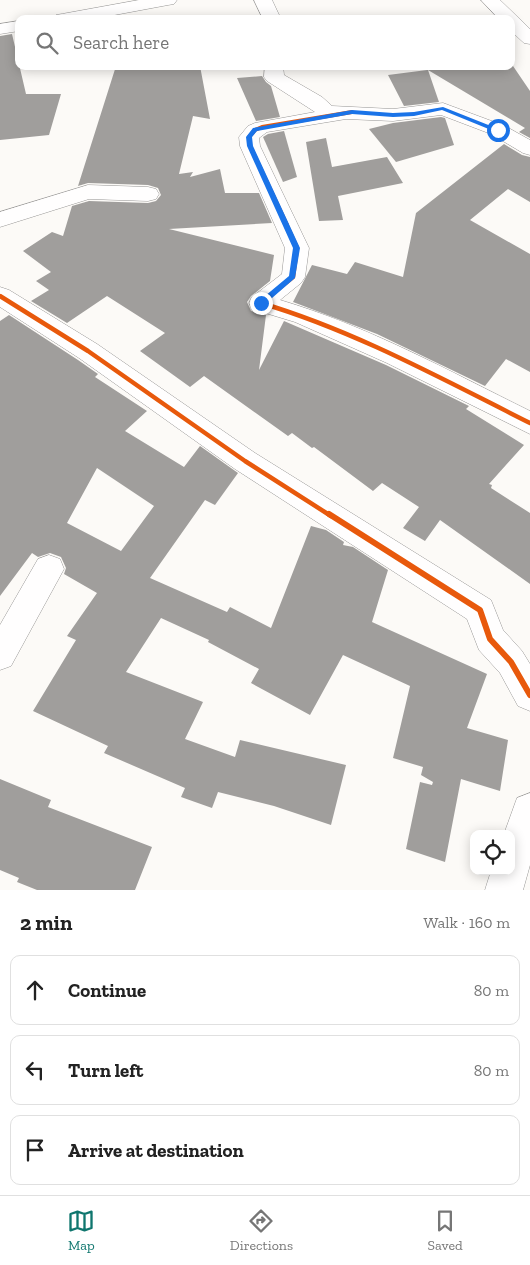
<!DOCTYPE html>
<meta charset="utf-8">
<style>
body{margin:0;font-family:"Zilla Slab",serif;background:#f2f2f2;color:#222}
.controls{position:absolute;right:15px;bottom:15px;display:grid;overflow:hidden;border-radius:10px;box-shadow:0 2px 12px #0003}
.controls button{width:45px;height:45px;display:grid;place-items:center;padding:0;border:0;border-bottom:1px solid #e0e0e0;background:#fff;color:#222;font:25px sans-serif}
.stop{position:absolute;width:15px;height:15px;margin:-11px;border:4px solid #1a73e8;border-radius:50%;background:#fff}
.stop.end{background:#1a73e8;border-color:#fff;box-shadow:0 1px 5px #0008}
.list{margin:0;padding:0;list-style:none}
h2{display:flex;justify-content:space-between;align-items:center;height:65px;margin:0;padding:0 20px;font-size:21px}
h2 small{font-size:16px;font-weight:400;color:#767676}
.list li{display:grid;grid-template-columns:32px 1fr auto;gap:15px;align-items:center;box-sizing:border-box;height:70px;margin:0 10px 10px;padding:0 10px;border:1px solid #e0e0e0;border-radius:10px}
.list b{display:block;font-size:19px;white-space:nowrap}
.list em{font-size:16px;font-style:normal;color:#767676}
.icon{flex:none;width:28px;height:28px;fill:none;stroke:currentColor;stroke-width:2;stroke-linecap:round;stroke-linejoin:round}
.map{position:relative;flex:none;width:530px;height:890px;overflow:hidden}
.search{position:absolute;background:#fff;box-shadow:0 2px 12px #0003;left:15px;right:15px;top:15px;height:55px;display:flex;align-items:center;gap:12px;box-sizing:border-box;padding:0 18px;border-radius:10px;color:#767676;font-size:19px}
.sheet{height:305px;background:#fff}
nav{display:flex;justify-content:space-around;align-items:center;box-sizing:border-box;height:70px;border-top:1px solid #e0e0e0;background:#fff;font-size:14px;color:#767676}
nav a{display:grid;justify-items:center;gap:2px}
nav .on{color:#0f766e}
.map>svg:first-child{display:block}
.building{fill:#a09e9c;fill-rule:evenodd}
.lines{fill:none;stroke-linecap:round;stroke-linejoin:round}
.minor-casing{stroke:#979695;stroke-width:1}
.minor{fill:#fffefe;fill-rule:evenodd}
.cycleway-far2-casing{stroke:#fff;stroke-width:6}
.cycleway-far1-casing{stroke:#fff;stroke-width:8}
.cycleway-casing{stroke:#fff;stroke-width:9}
.cycleway-far2{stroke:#e8590c;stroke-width:4}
.cycleway-far1{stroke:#e8590c;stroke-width:4.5}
.cycleway{stroke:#e8590c;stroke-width:6}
.route{fill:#1a73e8}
</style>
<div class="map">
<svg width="530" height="890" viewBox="0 0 530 890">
<rect width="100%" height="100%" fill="#fcfaf7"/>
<g class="building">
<polygon points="12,34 26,94 61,94 49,135 0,140 0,36"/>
<polygon points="116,66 200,66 210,119 193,116 179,174 193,172 190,177 220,169 225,193 259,193 272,223 169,229 274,255 270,281 251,296 247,302 251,311 266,315 259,370 284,321 386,365 469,406 466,409 524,445 489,484 492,485 491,488 530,513 530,584 440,520 425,541 403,528 419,507 382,483 373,491 314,447 312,448 292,433 288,436 204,376 190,387 140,351 165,333 107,296 67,323 31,301 49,290 36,281 51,272 23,251 52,232 63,236 72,206 89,201 148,203 156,201 161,195 158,188 148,185 88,183 78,186"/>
<polygon points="421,66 513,66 530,91 530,138 519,132 525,128 428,70 439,102 404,106 388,75 427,70"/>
<polygon points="262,76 266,82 271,86 280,117 256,121 237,78"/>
<polygon points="441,117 445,118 454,145 396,162 369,129 393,123"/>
<polygon points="284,131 297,177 283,182 263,137 268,134"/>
<polygon points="326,138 332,167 387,157 403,183 338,196 343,220 319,221 306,142"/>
<polygon points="504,144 522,155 530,157 530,202 508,189 470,220 530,254 530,372 506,359 485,386 377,334 293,302 312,265 347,274 355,262 403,277 416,213"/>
<path d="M 9,315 L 78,360 L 98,374 L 95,377 L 147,411 L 125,431 L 184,467 L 200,446 L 238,473 L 215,505 L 205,500 L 150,578 L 227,612 L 230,607 L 271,628 L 311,526 L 326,530 L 344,542 L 343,545 L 353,547 L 388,570 L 372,622 L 487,674 L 467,728 L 508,740 L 500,791 L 461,779 L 445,862 L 406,849 L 420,782 L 432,785 L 433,782 L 421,775 L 423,767 L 393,758 L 410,686 L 343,655 L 310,715 L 251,683 L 259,669 L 208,642 L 209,640 L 161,618 L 126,672 L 203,702 L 185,739 L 235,757 L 240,740 L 346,765 L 331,825 L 274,806 L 218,792 L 212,808 L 181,797 L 185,788 L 104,753 L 108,746 L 33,711 L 76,640 L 67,636 L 97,593 L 64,574 L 66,568 L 61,557 L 50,553 L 38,557 L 32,553 L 0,596 L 0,321 ZM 97,468 L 154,506 L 121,551 L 67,523 Z"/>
<polygon points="0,779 51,800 48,807 152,847 135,890 37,890 17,882 19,878 0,870"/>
</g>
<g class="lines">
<defs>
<g id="minor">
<polygon points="139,0 177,0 174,4 168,5 93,19 53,19 56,15 62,14"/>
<polygon points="254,0 272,0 281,19 263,19"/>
<polygon points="481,0 500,0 530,29 530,44 524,43 511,31 511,19 499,19"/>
<polygon points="19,21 19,31 0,34 0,24"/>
<path d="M 265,66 L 283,66 L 284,75 L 322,97 L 332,106 L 393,109 L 443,103 L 505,126 L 530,140 L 530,155 L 523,153 L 491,134 L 441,115 L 393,121 L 346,119 L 267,132 L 259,138 L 260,146 L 309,248 L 305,277 L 301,283 L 280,300 C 368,326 449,371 530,411 L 530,434 L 387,363 L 295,322 L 252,309 L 249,303 L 252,297 L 282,274 L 285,248 L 240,146 L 239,137 L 248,126 L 255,123 L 315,112 L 267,81 L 264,77 Z"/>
<polygon points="88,185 148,187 156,189 159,194 156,199 148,201 89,199 0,227 0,212"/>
<polygon points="0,287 9,290 97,344 255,453 491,600 503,630 522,651 530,664 530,711 518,706 500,673 479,650 467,619 235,469 79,358 0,307"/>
<polygon points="49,555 60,559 64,569 11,666 0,670 0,625 38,559"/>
<polygon points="530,793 530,865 523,890 485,890 491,871 511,871 511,834 504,834 517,798"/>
</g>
</defs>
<use href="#minor" class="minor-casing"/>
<use href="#minor" class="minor"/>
<defs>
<polyline id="cycleway-far2" points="287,225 250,146 249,137 255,130 262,127 352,112"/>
<g id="cycleway-far1">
<path d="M 286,224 L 297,248 L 293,277 L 261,303 C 355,331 442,379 530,423"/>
<polyline points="0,296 88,351 245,461 331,516"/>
</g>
<polyline id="cycleway" points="329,514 480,610 490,639 511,662 530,695"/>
</defs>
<use href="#cycleway-far2" class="cycleway-far2-casing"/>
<use href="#cycleway-far1" class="cycleway-far1-casing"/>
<use href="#cycleway" class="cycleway-casing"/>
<use href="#cycleway-far2" class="cycleway-far2"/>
<use href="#cycleway-far1" class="cycleway-far1"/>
<use href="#cycleway" class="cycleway"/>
</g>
<polygon class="route" points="443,107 501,130 496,132 442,110 414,116 393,117 352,114 257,131 252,137 253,146 300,248 295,278 264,305 259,305 259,301 289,276 293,248 247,146 246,137 253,128 352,110 393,113 414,112"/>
</svg>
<div class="controls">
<button><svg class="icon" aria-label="locate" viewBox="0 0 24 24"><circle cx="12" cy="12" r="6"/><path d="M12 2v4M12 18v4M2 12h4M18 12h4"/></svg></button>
</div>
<div class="stop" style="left:498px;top:130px"></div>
<div class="stop end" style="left:261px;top:303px"></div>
<div class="search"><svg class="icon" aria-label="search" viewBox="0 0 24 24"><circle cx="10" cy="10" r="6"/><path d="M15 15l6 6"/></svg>Search here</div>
</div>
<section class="sheet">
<h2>2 min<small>Walk · 160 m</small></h2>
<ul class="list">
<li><svg class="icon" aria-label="ahead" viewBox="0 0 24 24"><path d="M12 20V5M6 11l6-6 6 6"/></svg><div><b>Continue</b></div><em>80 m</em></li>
<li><svg class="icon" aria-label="left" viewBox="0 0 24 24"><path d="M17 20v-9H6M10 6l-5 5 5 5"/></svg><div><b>Turn left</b></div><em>80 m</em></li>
<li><svg class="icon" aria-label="arrive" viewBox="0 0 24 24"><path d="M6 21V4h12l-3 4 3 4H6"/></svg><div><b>Arrive at destination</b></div></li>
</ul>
</section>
<nav>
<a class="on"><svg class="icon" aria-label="map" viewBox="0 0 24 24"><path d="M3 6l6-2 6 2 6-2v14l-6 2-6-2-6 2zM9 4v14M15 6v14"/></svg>Map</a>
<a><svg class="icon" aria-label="directions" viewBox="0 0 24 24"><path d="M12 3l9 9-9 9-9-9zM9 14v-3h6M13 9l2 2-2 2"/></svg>Directions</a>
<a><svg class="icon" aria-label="saved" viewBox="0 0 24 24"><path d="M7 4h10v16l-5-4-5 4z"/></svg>Saved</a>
</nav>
